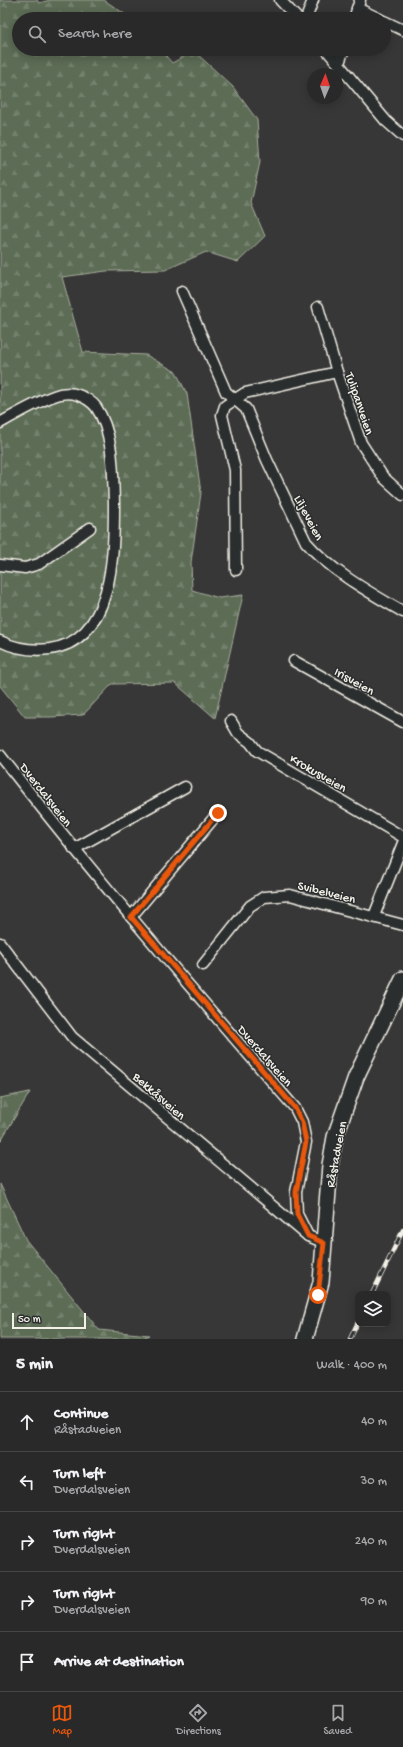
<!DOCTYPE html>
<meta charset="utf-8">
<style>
body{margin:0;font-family:"Gochi Hand",sans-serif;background:#363535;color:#f1f3f6}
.controls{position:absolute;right:12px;bottom:12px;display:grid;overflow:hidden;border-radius:8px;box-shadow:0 2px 10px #0003}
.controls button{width:36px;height:36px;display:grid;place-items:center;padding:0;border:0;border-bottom:1px solid #464546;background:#2a2929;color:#f1f3f6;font:20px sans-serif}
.compass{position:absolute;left:307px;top:68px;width:36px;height:36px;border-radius:50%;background:#2a2929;box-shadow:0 2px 10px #0003;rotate:2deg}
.scale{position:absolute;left:12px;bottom:10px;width:74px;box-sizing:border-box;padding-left:4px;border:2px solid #f4f1e8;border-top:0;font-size:11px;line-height:14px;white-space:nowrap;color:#f4f1e8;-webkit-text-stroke:3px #2a2d2e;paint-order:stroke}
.stop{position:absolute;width:12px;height:12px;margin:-9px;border:3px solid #ea580c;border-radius:50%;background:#fff}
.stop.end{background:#ea580c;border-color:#fff;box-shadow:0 1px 4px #0008}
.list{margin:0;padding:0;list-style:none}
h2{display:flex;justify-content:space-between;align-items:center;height:52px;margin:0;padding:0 16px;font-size:17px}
h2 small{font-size:13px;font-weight:400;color:#a5a6a8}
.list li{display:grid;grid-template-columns:26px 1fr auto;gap:12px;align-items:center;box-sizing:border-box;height:60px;padding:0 16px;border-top:1px solid #464546}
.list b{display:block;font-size:15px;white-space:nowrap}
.list p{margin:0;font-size:13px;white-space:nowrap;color:#a5a6a8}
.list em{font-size:13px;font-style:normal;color:#a5a6a8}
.icon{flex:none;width:22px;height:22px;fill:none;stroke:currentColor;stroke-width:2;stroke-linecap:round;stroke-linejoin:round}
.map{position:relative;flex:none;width:403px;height:1339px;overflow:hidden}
.search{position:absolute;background:#2a2929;box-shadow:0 2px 10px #0003;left:12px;right:12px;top:12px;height:44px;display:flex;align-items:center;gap:10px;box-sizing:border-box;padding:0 14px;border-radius:22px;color:#a5a6a8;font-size:15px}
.sheet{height:352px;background:#2a2929}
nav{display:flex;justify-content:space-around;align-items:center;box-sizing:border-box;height:56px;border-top:1px solid #464546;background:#2a2929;font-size:11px;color:#a5a6a8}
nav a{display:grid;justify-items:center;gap:2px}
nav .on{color:#ea580c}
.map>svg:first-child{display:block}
.forest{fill:url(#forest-firs);stroke:#a8ae9e}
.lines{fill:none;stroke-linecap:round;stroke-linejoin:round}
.street-casing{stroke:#f4f1e8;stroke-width:13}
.secondary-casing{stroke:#f4f1e8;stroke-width:18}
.street{stroke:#2a2d2e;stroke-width:10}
.secondary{stroke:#2a2d2e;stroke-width:15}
.rail-casing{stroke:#f4f1e8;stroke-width:4.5}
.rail{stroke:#2a2d2e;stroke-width:3;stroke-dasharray:9;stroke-linecap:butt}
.route{stroke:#ea580c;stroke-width:5}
.labels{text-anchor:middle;stroke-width:3;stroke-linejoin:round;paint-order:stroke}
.street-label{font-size:13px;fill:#f4f1e8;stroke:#2a2d2e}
</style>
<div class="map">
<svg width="403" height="1339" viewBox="0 0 403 1339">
<defs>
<pattern id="forest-firs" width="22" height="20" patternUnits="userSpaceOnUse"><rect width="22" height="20" fill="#5b6c55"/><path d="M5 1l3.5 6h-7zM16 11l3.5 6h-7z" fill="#73816d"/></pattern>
</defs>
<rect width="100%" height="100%" fill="#383737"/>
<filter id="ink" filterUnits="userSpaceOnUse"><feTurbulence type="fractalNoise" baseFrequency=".025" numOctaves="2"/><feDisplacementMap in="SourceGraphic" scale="8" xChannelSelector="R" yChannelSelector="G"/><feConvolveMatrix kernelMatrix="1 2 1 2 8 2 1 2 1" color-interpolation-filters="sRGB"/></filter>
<g filter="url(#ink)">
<g class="forest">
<polygon points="0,0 37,0 39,3 50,0 104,0 132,19 19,19 19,49 160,49 172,63 194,51 233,87 257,120 260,162 251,203 265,236 238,262 206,252 165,270 106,271 62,277 83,352 146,355 176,372 187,394 201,493 191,562 192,590 219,598 243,595 215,718 175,683 112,684 83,715 51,717 25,717 0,686"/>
<polygon points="30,1092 0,1142 0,1098"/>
<polygon points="0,1184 26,1240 99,1330 149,1335 142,1339 0,1339"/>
</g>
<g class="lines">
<defs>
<g id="street">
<polyline points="280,0 298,19"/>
<polyline points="357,8 380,19"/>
<polyline points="306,19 313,0"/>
<polyline points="354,19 360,0"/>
<polyline points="384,21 403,30"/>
<polyline points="326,49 386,121 403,136"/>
<polyline points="339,63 344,49"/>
<path d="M 182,291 L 226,392 L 246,409 L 267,460 L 306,542 C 332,572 369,592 403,612"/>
<polyline points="318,307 337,372 361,443 383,477 403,495"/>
<path d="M 0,423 C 14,415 45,398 60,394 C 66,393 73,393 78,395 C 84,397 92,402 96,407 C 114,433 113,474 114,504 C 114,553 114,640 50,649 C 32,651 16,649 0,641"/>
<polyline points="0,565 25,568 39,564 90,528"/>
<polyline points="236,570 235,470 222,415 225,406 245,393 337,372"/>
<polyline points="294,661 403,722"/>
<polyline points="231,721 238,733 250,742 257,751 403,837"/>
<path d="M 0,755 C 94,876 194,992 295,1108 L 302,1122 L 306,1142 L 296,1192 L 297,1214 L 308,1236"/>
<polyline points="74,849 185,787"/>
<polyline points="374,916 403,843"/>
<polyline points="131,917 218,813"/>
<polyline points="0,943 72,1037 308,1236 325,1243"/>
<polyline points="203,965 250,906 264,897 290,895 403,925"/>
</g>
<polyline id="secondary" points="305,1339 321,1282 330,1165 335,1137 356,1077 403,979"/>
</defs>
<use href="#street" class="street-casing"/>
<use href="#secondary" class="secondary-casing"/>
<use href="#street" class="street"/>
<use href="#secondary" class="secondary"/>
<defs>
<g id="rail">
<polyline points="372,1294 403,1230"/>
<polyline points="350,1339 358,1322"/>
</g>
</defs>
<use href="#rail" class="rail-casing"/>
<use href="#rail" class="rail"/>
</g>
</g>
<g class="lines" filter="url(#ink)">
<polyline class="route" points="218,813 131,917 295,1108 302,1122 306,1142 296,1192 297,1214 308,1236 324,1243 318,1295"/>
</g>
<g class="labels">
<g class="street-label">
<text transform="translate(361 403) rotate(71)" y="5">Tulipanveien</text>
<text transform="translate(310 517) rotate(62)" y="5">Liljeveien</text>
<text transform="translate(355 680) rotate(29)" y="5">Irisveien</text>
<text transform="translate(319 772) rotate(30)" y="5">Krokusveien</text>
<text transform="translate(47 794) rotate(52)" y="5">Dverdalsveien</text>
<text transform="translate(327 891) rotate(14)" y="5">Svibelveien</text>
<text transform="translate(266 1055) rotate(49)" y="5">Dverdalsveien</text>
<text transform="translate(160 1095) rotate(41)" y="5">Bekkåsveien</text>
<text transform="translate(335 1154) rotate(-79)" y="5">Råstadveien</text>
</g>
</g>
</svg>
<div class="controls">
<button><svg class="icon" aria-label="layers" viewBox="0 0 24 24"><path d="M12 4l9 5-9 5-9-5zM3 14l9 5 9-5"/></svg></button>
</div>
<svg class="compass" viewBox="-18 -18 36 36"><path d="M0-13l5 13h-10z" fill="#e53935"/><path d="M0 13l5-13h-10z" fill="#a5a6a8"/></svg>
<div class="scale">50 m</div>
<div class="stop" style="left:318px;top:1295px"></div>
<div class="stop end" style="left:218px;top:813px"></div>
<div class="search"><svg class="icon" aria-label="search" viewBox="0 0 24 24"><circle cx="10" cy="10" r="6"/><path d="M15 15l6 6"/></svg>Search here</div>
</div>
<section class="sheet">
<h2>5 min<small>Walk · 400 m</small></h2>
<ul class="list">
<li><svg class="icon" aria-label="ahead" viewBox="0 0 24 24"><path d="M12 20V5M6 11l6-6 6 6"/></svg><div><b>Continue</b><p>Råstadveien</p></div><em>40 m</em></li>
<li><svg class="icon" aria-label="left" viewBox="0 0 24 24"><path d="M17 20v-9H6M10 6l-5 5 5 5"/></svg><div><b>Turn left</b><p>Dverdalsveien</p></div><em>30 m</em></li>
<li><svg class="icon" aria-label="right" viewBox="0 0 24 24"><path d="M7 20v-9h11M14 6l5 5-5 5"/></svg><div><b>Turn right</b><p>Dverdalsveien</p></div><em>240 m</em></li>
<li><svg class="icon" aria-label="right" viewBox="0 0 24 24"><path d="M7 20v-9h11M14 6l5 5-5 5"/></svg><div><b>Turn right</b><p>Dverdalsveien</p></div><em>90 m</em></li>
<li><svg class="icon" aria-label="arrive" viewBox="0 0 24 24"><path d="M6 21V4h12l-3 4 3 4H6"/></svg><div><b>Arrive at destination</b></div></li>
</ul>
</section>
<nav>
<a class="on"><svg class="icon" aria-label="map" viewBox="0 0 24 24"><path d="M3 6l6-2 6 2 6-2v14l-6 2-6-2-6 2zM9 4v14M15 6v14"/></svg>Map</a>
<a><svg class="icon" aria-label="directions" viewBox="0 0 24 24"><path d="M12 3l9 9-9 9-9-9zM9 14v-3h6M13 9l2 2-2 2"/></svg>Directions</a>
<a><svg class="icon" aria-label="saved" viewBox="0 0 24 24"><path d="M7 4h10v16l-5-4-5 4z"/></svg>Saved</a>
</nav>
